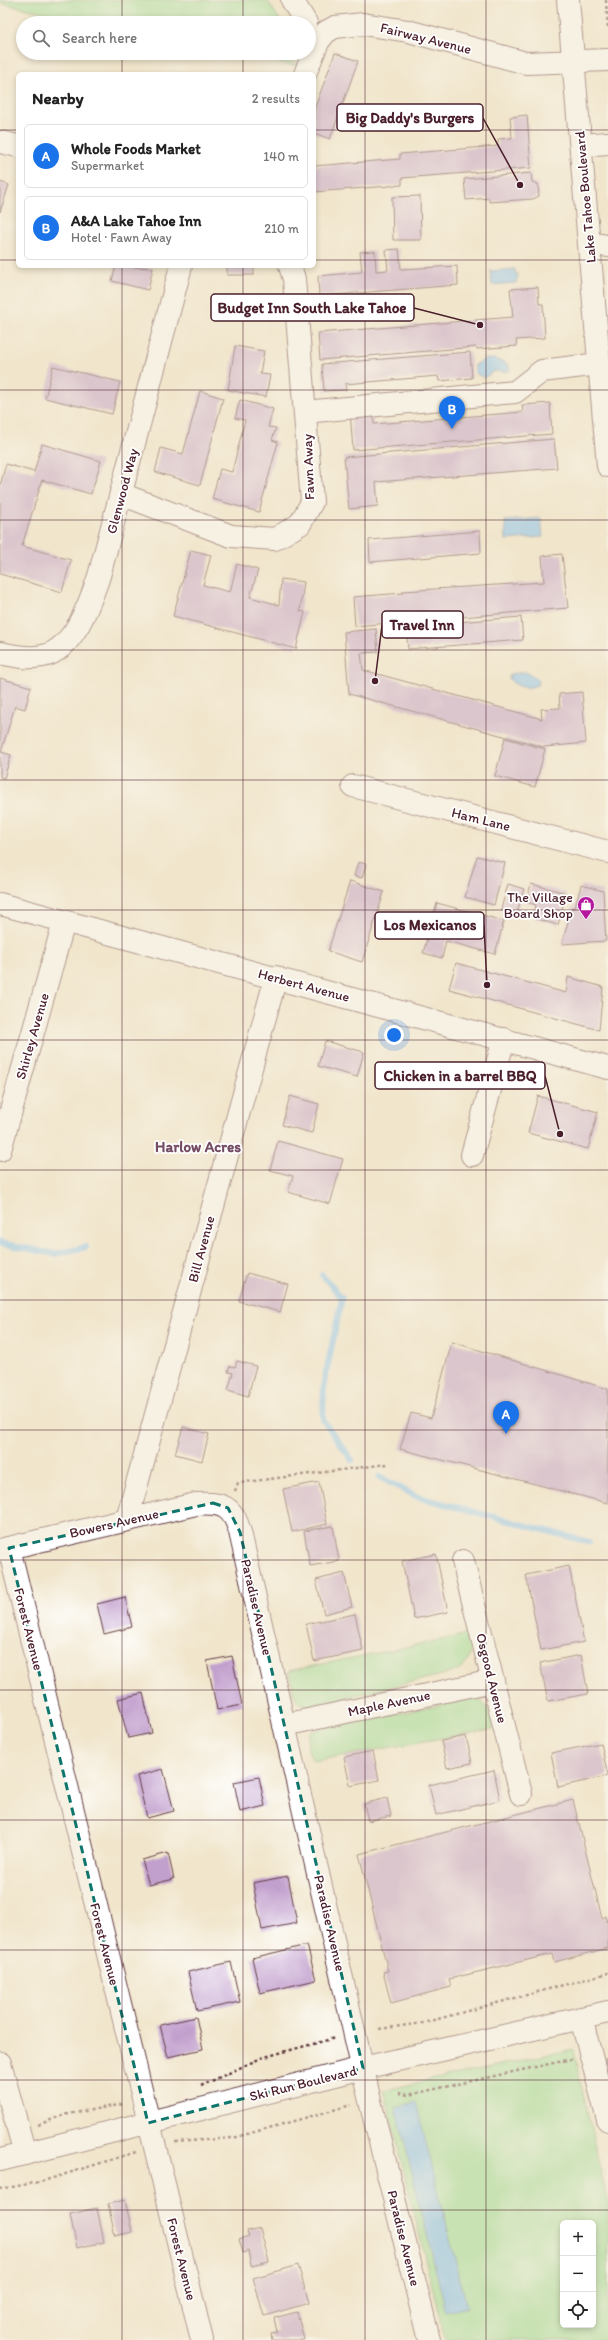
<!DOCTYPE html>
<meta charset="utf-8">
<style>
body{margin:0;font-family:Itim,sans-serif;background:#f6f6f6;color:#222}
.controls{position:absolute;right:12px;bottom:12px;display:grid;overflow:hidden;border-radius:6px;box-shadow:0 2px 6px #0003}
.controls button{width:36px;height:36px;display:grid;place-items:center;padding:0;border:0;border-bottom:1px solid #e0e0e0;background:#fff;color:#222;font:20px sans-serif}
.you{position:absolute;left:394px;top:1035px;width:14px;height:14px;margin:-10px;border:3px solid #fff;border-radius:50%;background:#1a73e8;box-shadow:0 0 0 6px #1a73e833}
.badge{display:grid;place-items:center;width:26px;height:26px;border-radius:50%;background:#1a73e8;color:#fff;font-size:13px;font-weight:700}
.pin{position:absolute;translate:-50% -33px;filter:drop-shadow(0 1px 2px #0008)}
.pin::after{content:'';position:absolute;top:21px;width:14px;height:12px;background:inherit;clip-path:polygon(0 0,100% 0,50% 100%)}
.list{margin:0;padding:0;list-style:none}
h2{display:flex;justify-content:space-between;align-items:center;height:52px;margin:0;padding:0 16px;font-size:17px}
h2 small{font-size:13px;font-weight:400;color:#767676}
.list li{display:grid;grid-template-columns:26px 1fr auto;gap:12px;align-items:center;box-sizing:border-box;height:64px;margin:0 8px 8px;padding:0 8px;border:1px solid #e0e0e0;border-radius:6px}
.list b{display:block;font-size:15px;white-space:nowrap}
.list p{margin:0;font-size:13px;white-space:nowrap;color:#767676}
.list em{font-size:13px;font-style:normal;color:#767676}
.icon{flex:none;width:22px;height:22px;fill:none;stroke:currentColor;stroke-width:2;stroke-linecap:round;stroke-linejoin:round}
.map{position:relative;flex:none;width:608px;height:2340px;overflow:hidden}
.search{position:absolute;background:#fff;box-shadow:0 2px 6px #0003;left:16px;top:16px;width:300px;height:44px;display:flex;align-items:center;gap:10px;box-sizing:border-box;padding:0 14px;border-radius:22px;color:#767676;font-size:15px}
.panel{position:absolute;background:#fff;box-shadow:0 2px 6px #0003;left:16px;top:72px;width:300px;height:196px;border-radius:6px}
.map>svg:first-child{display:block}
.grass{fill:#99dd95;stroke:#727e60;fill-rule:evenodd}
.water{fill:#7dbff2;stroke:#646f8e}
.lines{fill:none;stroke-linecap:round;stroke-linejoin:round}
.stream{stroke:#7dbff2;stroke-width:6}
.building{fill:#c2a0ce}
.minor-casing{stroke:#633d43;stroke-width:24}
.major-casing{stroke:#633d43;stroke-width:24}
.highway-casing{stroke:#633d43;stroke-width:24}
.path{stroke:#633d43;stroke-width:2.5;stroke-dasharray:3 3;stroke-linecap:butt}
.minor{stroke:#fff;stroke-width:22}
.major{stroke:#fff;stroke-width:22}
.highway{stroke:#fff;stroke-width:22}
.marked{fill:none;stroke:#0f766e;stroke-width:3;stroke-dasharray:8 5;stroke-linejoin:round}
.grid{fill:none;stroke:#4a1f2b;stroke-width:1;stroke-opacity:0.55}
.labels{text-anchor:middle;stroke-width:3.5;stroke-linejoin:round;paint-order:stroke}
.street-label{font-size:14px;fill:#4a1f2b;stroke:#fff}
.poi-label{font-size:14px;fill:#4a1f2b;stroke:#fff;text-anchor:end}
.neighbourhood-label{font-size:15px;font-weight:bold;fill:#744c64;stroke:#fff}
.leader{fill:none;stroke:#4a1f2b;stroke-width:1.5}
.callout-dot{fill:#4a1f2b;stroke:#fff;stroke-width:1.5}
.callout{fill:#fff;stroke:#4a1f2b;stroke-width:1.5}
.callout-label{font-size:15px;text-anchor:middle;font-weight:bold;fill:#4a1f2b}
</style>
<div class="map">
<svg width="608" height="2340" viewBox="0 0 608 2340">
<rect width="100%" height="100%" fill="#fff"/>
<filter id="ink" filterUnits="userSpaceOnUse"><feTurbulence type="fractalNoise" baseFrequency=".025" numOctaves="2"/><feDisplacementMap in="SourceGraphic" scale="8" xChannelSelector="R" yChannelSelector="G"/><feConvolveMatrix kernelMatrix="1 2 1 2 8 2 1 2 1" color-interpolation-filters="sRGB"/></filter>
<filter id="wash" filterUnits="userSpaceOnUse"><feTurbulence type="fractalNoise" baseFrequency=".012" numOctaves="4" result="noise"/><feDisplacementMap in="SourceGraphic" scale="16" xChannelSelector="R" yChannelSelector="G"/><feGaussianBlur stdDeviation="0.9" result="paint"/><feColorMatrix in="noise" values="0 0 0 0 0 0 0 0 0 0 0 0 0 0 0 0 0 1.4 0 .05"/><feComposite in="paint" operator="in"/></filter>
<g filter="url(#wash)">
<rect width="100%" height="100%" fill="#f1e6cc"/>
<g class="grass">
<polygon points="0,0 267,0 282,23 93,23 0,3"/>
<polygon points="232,53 292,53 295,66"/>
<path d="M 468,1634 C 471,1651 473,1660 458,1671 L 311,1706 L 300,1704 L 294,1695 L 289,1671 Z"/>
<path d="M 475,1698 C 487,1703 495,1715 493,1729 L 314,1761 C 306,1751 306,1743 310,1731 Z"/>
<path d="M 573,2049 L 608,2203 L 608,2340 L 445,2340 L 384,2090 ZM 563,2223 L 593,2223 L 593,2325 L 563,2325 Z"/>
</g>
<g class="water">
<polygon points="515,269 515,273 518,274 516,283 492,285 490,271"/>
<polygon points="485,359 494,359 508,364 510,370 505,372 494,371 484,378 475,373 475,365"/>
<polygon points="541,518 543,537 506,540 505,521"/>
<path d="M 525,672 L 534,676 L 538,681 L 537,685 C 526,690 517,687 509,679 L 510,674 Z"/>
<polygon points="416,2102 467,2307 446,2312 396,2107"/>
</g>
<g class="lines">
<g class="stream">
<polyline points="0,1243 55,1254 86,1247"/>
<polyline points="322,1275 342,1298 324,1382 323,1420 352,1460"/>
<polyline points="379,1477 418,1497 589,1542"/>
</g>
</g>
<g id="blocks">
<g class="building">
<polygon points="335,53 358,61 330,139 314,133 314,110"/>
<polygon points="527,115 531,168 402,178 402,185 314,192 314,166 400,159 400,154 498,146 498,139 512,138 510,117"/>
<polygon points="531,173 532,182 538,184 539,196 533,199 489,202 489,198 466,200 464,179"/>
<polygon points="0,182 9,185 0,212"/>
<polygon points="420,196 421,240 393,240 392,197"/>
<polygon points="399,249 401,269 457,266 458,285 319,296 318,276 362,272 360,252 375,251 376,271 388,270 386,250"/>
<polygon points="116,266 153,268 148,290 112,281"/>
<rect x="227" y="266" width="27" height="9"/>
<polygon points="538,287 539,304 543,304 545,338 516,340 517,346 477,349 476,347 320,360 318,333 513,317 510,289"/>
<polygon points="235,346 264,351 260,374 270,375 266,397 228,390"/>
<polygon points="470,352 472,378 439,381 438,376 345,384 346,390 324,391 322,364"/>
<polygon points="53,366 120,382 112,414 45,398"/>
<polygon points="200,391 223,398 200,485 155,472 161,448 183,454"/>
<polygon points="240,400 273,409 268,427 276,428 272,440 278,442 259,512 212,499 220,469 232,472 245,420 235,418"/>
<polygon points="550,403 552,434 353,450 350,411 373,409 374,424 523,412 522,405"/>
<polygon points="554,439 557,468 376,482 378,506 349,509 344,457"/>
<polygon points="42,444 101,461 91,494 42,480 22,546 71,560 62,592 0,574 0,486 6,464 34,472"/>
<polygon points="480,531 481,553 370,562 369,540"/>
<polygon points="191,550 211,555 203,585 230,592 237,564 258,570 250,597 279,605 281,579 304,582 300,611 305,612 296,649 173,616"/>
<polygon points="562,554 568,608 355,626 353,597 403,593 403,591 544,582 542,556"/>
<polygon points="521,617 523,640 408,649 406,626"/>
<polygon points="376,629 378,652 361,653 363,670 542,719 541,709 560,708 559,694 582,692 586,743 544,747 349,694 344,632"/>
<polygon points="0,678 31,687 25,709 15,706 1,752 11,755 4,778 0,777"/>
<polygon points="505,738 545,749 535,787 495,776"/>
<polygon points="477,856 505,863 494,905 465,897"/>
<polygon points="358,862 366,864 362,878 354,876"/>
<polygon points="350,881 384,892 362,962 328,951"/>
<polygon points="508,884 524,889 517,913 501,909"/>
<polygon points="531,884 566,893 558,925 533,918 536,905 526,902"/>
<polygon points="581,885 603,891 606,941 562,944 572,907 575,908"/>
<polygon points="437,903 504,921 495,954 446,941 442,958 423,953"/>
<polygon points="456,963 566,993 568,977 603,987 599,1030 449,989"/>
<polygon points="325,1041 364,1052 357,1077 318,1066"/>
<polygon points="290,1096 319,1104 312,1133 282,1125"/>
<polygon points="538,1096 598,1112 588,1149 528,1133"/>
<polygon points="278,1141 343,1159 330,1204 288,1192 293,1176 270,1170"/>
<polygon points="247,1273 288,1284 280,1312 239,1301"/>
<polygon points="452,1342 608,1389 608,1503 400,1449 411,1413 431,1418"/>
<polygon points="237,1361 256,1366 248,1396 228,1390 233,1373 228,1372 230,1366 235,1367"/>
<polygon points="183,1427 209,1434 202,1461 175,1454"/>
<polygon points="319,1482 327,1524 292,1532 283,1489"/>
<polygon points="333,1526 339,1561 310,1566 304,1531"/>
<polygon points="436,1554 448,1612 414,1619 402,1561"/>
<polygon points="569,1566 584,1642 541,1650 526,1575"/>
<polygon points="344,1573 352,1607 324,1614 316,1580"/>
<polygon points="125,1597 132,1627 104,1634 97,1604"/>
<polygon points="355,1614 363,1651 314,1661 306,1624"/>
<polygon points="581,1655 588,1694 548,1701 540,1663"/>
<polygon points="232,1656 242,1705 217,1710 207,1661"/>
<polygon points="143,1693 152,1733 128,1738 118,1699"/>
<polygon points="466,1736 472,1763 447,1768 441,1741"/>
<polygon points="601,1743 608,1776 558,1787 551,1753"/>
<polygon points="373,1751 379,1780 350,1786 344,1757"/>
<polygon points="163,1769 174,1811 147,1818 137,1776"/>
<polygon points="494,1770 500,1800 436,1815 429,1785"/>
<polygon points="259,1777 265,1806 240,1812 234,1782"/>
<polygon points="387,1798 391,1816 368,1821 364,1804"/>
<polygon points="573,1800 602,1918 606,1916 608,1923 608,1948 554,1962 552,1954 449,1979 451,1987 391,2003 383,1972 388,1971 359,1854"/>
<polygon points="168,1853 174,1879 149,1885 142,1860"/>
<polygon points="288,1876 297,1923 262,1930 253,1883"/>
<polygon points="307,1945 316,1980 260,1993 252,1958"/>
<polygon points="231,1962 240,2002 197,2011 188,1972"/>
<polygon points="196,2017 203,2049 168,2057 160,2025"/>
<polygon points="608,2058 608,2071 607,2071 605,2059"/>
<polygon points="125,2200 132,2232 115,2236 108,2204"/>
<polygon points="97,2208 104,2242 77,2248 70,2214"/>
<polygon points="260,2228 269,2262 251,2266 248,2251 243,2253 239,2239 249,2236 247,2231"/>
<polygon points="298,2265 309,2303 264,2316 253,2278"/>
<polygon points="297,2312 304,2340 272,2340 271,2333 277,2332 274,2318"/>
</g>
</g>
</g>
<g filter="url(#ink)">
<use href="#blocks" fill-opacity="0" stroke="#633d43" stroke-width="1"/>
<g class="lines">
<defs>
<g id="minor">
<polyline points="292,0 306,23"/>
<polyline points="305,74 318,42 326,32 335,27 363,24 408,31 526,63 608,60"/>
<polyline points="0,142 18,146"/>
<polyline points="581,145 608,143"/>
<polyline points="589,243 608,246"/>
<polyline points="305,412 515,392 542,371 599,364"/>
<polyline points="121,494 231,536 275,539 300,524 312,502 294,279 290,266"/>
<path d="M 0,653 C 14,656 28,659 43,656 C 74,650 90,602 99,576 L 181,266"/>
<polyline points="353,786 608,852"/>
<polyline points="0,904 608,1068"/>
<polyline points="0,1150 64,922"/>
<polyline points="472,1155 504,1039"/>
<polyline points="127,1520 276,977"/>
<polyline points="9,1548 202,2340"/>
<path d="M 0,1550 L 196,1504 C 222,1502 233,1506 240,1532 L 370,2101 L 429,2340"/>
<polyline points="463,1561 521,1794"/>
<polyline points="284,1725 493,1681"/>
<polyline points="581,2018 608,2120"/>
<polyline points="0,2063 25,2154"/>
</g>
<polyline id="major" points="0,2160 363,2068 608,2012"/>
<polyline id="highway" points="568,0 608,466"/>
</defs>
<use href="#minor" class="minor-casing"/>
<use href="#major" class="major-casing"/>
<use href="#highway" class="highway-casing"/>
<g class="path">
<polyline points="606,0 608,28"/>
<polyline points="235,1491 238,1483 388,1464"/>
<polyline points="379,2029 423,2023 608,1973"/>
<polyline points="201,2086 261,2058 335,2038"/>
<polyline points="399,2093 408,2095 572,2059"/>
<polyline points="38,2125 63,2115 124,2104"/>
<polyline points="175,2142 233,2138 351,2105"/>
<polyline points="0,2189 40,2182 136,2152"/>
</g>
<use href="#minor" class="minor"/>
<use href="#major" class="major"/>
<use href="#highway" class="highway"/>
</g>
</g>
<path d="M0 0H608V2340H0ZM 213,1503 L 228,1508 L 240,1532 L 363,2068 L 148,2123 L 9,1548 Z" fill="#f1e6cc" fill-opacity=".55" fill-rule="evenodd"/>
<path class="marked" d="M 213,1503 L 228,1508 L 240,1532 L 363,2068 L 148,2123 L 9,1548 Z"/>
<path class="grid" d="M 122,0 L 122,23M 243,0 L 243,23M 365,0 L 365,2340M 486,0 L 486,2340M 122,53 L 122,74M 243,53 L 243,74M 0,130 L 18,130M 314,130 L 608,130M 0,260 L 18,260M 314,260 L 608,260M 122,266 L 122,2340M 243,266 L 243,2340M 0,390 L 608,390M 0,520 L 608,520M 0,650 L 608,650M 0,780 L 608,780M 0,910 L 608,910M 0,1040 L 608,1040M 0,1170 L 608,1170M 0,1300 L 608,1300M 0,1430 L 608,1430M 0,1560 L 608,1560M 0,1690 L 608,1690M 0,1820 L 608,1820M 0,1950 L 608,1950M 0,2080 L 608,2080M 0,2210 L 608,2210"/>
<defs>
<symbol id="shop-pin" viewBox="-11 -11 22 30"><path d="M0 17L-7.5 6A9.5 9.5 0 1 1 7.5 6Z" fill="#b5179e" stroke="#fff"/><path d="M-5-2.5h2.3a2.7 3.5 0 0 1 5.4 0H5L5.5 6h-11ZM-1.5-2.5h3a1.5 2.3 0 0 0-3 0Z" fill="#fff"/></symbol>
</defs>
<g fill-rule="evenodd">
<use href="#shop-pin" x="576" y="895" width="20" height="27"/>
</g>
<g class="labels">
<g class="street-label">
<text transform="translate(426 38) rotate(14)" y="5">Fairway Avenue</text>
<text transform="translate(585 197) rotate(-95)" y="5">Lake Tahoe Boulevard</text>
<text transform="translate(308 467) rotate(-92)" y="5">Fawn Away</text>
<text transform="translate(122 491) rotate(-75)" y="5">Glenwood Way</text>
<text transform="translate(481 819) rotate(14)" y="5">Ham Lane</text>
<text transform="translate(304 985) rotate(15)" y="5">Herbert Avenue</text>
<text transform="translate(32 1036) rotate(-74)" y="5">Shirley Avenue</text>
<text transform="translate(201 1249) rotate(-75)" y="5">Bill Avenue</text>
<text transform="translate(114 1523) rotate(-13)" y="5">Bowers Avenue</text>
<text transform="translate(257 1607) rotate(77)" y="5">Paradise Avenue</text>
<text transform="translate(29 1629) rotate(76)" y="5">Forest Avenue</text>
<text transform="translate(492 1678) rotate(76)" y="5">Osgood Avenue</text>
<text transform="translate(389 1703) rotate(-12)" y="5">Maple Avenue</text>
<text transform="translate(330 1923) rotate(77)" y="5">Paradise Avenue</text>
<text transform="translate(105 1944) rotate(76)" y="5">Forest Avenue</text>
<text transform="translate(303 2083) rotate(-14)" y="5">Ski Run Boulevard</text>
<text transform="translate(404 2238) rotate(76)" y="5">Paradise Avenue</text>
<text transform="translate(182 2259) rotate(76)" y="5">Forest Avenue</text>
</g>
<g class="poi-label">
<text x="573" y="902">The Village<tspan x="573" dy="16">Board Shop</tspan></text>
</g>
<g class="neighbourhood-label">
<text x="198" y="1152">Harlow Acres</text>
</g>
</g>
<path class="leader" d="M520 185L483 118M480 325L414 308M375 681L382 625M487 985L484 925M560 1134L545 1076"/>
<g class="callout-dot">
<circle cx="520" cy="185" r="4"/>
<circle cx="480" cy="325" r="4"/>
<circle cx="375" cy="681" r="4"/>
<circle cx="487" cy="985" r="4"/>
<circle cx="560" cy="1134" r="4"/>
</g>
<g class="callout">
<rect x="337" y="104" width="146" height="27" rx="4"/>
<rect x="211" y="294" width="203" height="27" rx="4"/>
<rect x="382" y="611" width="81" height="27" rx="4"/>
<rect x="375" y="912" width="109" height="27" rx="4"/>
<rect x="375" y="1062" width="170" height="27" rx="4"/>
</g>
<g class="callout-label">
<text x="410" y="123">Big Daddy's Burgers</text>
<text x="312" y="313">Budget Inn South Lake Tahoe</text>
<text x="422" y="630">Travel Inn</text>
<text x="430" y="930">Los Mexicanos</text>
<text x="460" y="1081">Chicken in a barrel BBQ</text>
</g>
</svg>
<div class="controls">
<button>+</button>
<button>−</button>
<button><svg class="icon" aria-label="locate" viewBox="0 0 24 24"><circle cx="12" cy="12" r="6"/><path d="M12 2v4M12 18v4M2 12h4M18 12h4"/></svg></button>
</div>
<div class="you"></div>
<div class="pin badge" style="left:506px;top:1434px">A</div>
<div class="pin badge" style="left:452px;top:429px">B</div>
<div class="search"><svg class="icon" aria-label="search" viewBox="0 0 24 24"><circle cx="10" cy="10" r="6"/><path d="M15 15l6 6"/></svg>Search here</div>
<section class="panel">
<h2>Nearby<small>2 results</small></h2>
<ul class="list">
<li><span class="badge">A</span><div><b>Whole Foods Market</b><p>Supermarket</p></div><em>140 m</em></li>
<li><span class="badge">B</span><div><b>A&amp;A Lake Tahoe Inn</b><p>Hotel · Fawn Away</p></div><em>210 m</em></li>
</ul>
</section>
</div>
